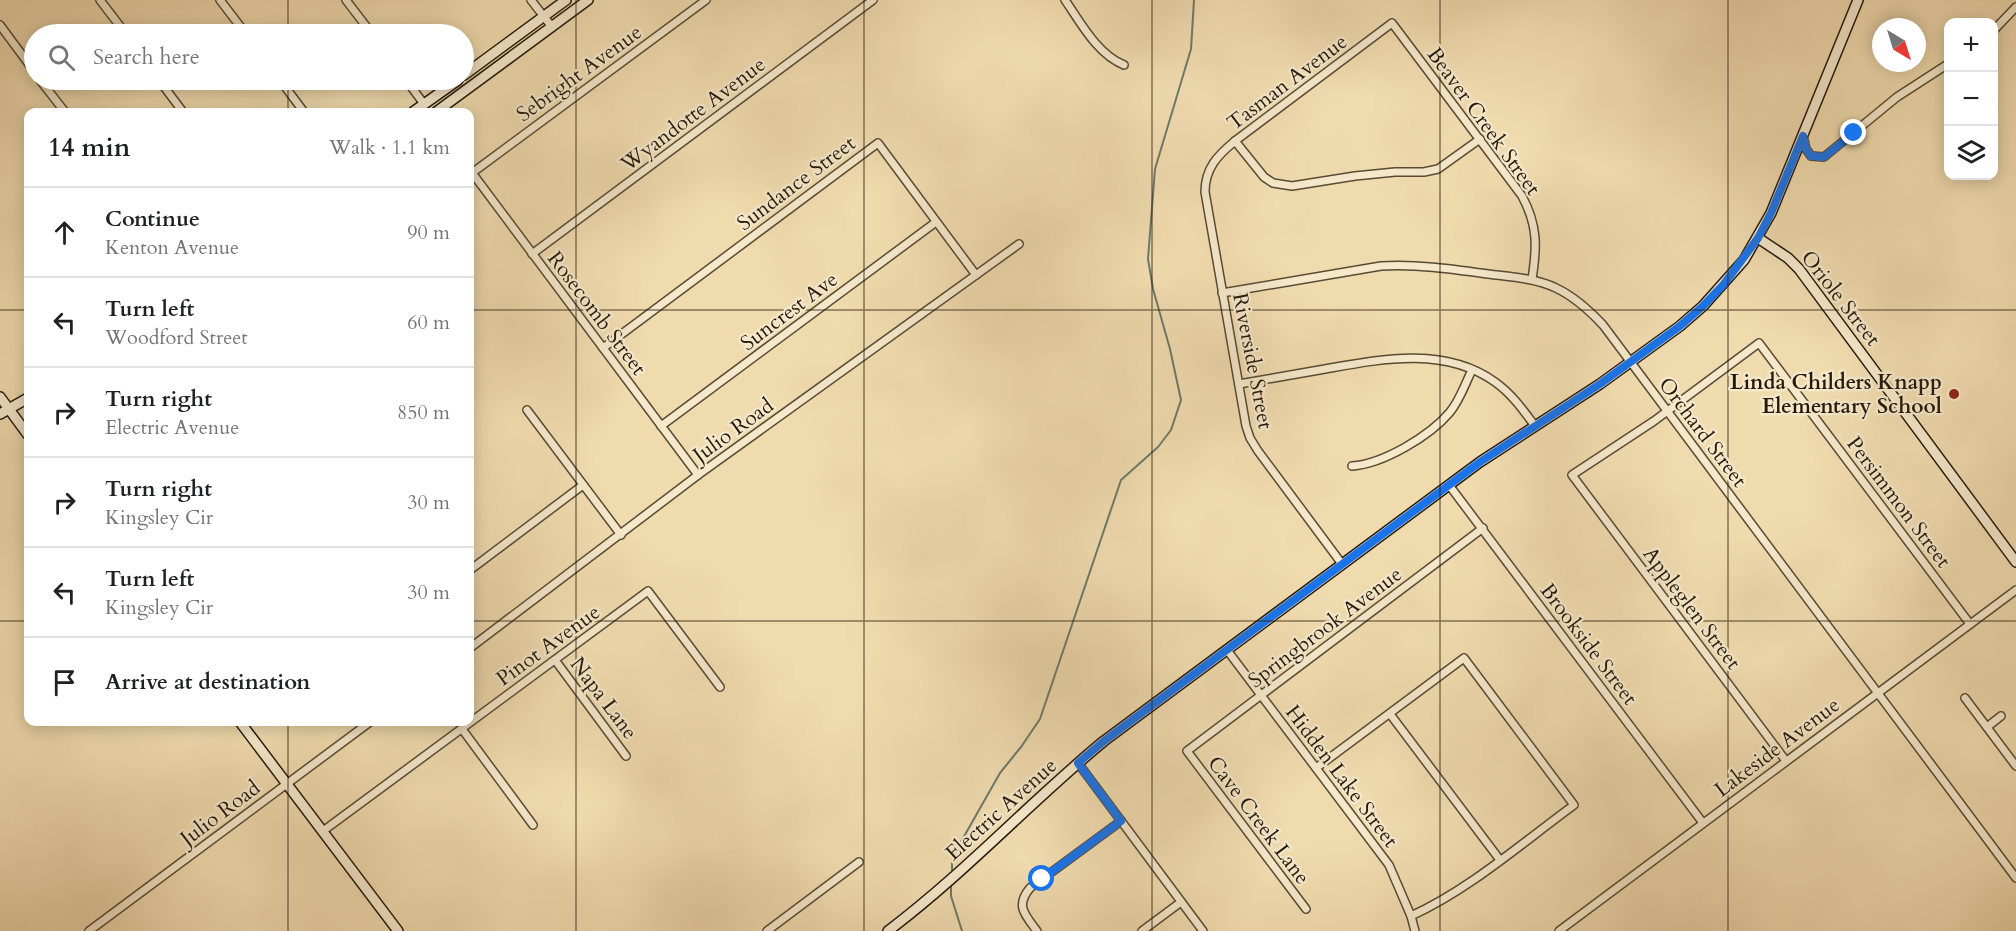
<!DOCTYPE html>
<meta charset="utf-8">
<style>
body{margin:0;font-family:Cardo,serif;background:#f6f6f6;color:#202124}
.controls{position:absolute;right:18px;top:18px;display:grid;overflow:hidden;border-radius:12px;box-shadow:0 3px 15px #0003}
.controls button{width:54px;height:54px;display:grid;place-items:center;padding:0;border:0;border-bottom:2px solid #e0e0e0;background:#fff;color:#202124;font:30px sans-serif}
.compass{position:absolute;left:1872px;top:18px;width:54px;height:54px;border-radius:50%;background:#fff;box-shadow:0 3px 15px #0003;rotate:142deg}
.stop{position:absolute;width:18px;height:18px;margin:-14px;border:4px solid #1a73e8;border-radius:50%;background:#fff}
.stop.end{background:#1a73e8;border-color:#fff;box-shadow:0 2px 6px #0008}
.list{margin:0;padding:0;list-style:none}
h2{display:flex;justify-content:space-between;align-items:center;height:78px;margin:0;padding:0 24px;font-size:26px}
h2 small{font-size:20px;font-weight:400;color:#757577}
.list li{display:grid;grid-template-columns:39px 1fr auto;gap:18px;align-items:center;box-sizing:border-box;height:90px;padding:0 24px;border-top:2px solid #e0e0e0}
.list b{display:block;font-size:22px;white-space:nowrap}
.list p{margin:0;font-size:20px;white-space:nowrap;color:#757577}
.list em{font-size:20px;font-style:normal;color:#757577}
.icon{flex:none;width:33px;height:33px;fill:none;stroke:currentColor;stroke-width:2;stroke-linecap:round;stroke-linejoin:round}
.map{position:relative;flex:none;width:2016px;height:931px;overflow:hidden}
.search{position:absolute;background:#fff;box-shadow:0 3px 15px #0003;left:24px;top:24px;width:450px;height:66px;display:flex;align-items:center;gap:15px;box-sizing:border-box;padding:0 21px;border-radius:33px;color:#757577;font-size:22px}
.panel{position:absolute;background:#fff;box-shadow:0 3px 15px #0003;left:24px;top:108px;width:450px;height:618px;border-radius:12px}
.map>svg:first-child{display:block}
.lines{fill:none;stroke-linecap:round;stroke-linejoin:round}
.stream{stroke:#6b7a6c;stroke-width:2}
.street-casing{stroke:#584a33;stroke-width:10}
.secondary-casing{stroke:#25190a;stroke-width:12}
.street{stroke:#f5e8cb;stroke-width:7}
.secondary{stroke:#f5e8cb;stroke-width:9}
.route{stroke:#1a73e8;stroke-width:8}
.grid{fill:none;stroke:#25190a;stroke-width:1.5;stroke-opacity:0.55}
.poi-dot{fill:#8f2418;stroke:#f5e8cb;stroke-width:2}
.labels{text-anchor:middle;stroke-width:4.5;stroke-linejoin:round;paint-order:stroke}
.street-label{font-size:21px;fill:#25190a;stroke:#f5e8cb}
.poi-label{font-size:21px;font-weight:bold;fill:#25190a;stroke:#f5e8cb;text-anchor:end}
</style>
<div class="map">
<svg width="2016" height="931" viewBox="0 0 2016 931">
<rect width="100%" height="100%" fill="#f0dbaf"/>
<filter id="stains"><feTurbulence type="fractalNoise" baseFrequency=".00333" numOctaves="4"/><feColorMatrix values="0 0 0 0 .2 0 0 0 0 .09 0 0 0 0 .02 0 0 0 .5 -.17"/></filter>
<radialGradient id="worn" r=".72"><stop offset=".6" stop-color="#630" stop-opacity="0"/><stop offset="1" stop-color="#630" stop-opacity=".3"/></radialGradient>
<g class="lines">
<g class="stream">
<polyline points="952,873 952,861 958,847 1000,773 1021,747 1040,719 1121,480 1158,447 1171,430 1181,400 1170,349 1153,289 1148,259 1155,169 1191,49 1194,0"/>
<polyline points="951,885 951,896 962,931"/>
</g>
<defs>
<g id="street">
<polyline points="100,0 126,34"/>
<polyline points="220,0 246,34"/>
<polyline points="346,0 372,34"/>
<polyline points="531,0 552,27"/>
<path d="M 1065,0 C 1081,23 1097,54 1124,65"/>
<polyline points="0,25 34,71"/>
<polyline points="1994,30 2016,7"/>
<polyline points="40,80 65,112"/>
<polyline points="159,80 183,112"/>
<polyline points="280,80 304,112"/>
<polyline points="406,80 424,104"/>
<polyline points="1803,136 1806,149 1811,156 1824,157 1897,97 1948,64"/>
<polyline points="1235,141 1264,177 1273,183 1292,186 1355,176 1395,172 1424,172 1438,169 1480,139"/>
<polyline points="470,170 698,475"/>
<polyline points="472,173 706,0"/>
<polyline points="532,254 873,0"/>
<path d="M 1222,293 L 1381,266 C 1418,264 1452,269 1488,274 C 1511,277 1535,278 1556,288 C 1575,297 1589,310 1603,325 L 2016,878"/>
<polyline points="603,348 878,143 976,275"/>
<path d="M 1239,384 C 1267,379 1296,374 1325,369 C 1381,359 1445,346 1495,382 C 1512,394 1523,410 1535,426"/>
<polyline points="527,410 621,535"/>
<polyline points="661,426 936,222"/>
<path d="M 1352,466 C 1383,464 1430,436 1450,412 C 1460,400 1465,384 1472,370"/>
<polyline points="1449,485 1703,823"/>
<path d="M 1342,564 L 1258,451 L 1250,438 L 1246,426 L 1205,192 C 1205,168 1218,155 1235,141 L 1392,23 L 1522,196 C 1538,226 1537,247 1532,279"/>
<polyline points="470,570 583,485"/>
<polyline points="470,648 698,475 1019,244"/>
<polyline points="1227,650 1389,865 1411,916 1415,931"/>
<polyline points="555,660 626,756"/>
<polyline points="1965,698 2016,766"/>
<polyline points="1390,714 1500,860"/>
<polyline points="1987,727 2001,716"/>
<polyline points="462,729 533,825"/>
<polyline points="1786,761 1572,475 1654,421 1759,343 1970,624"/>
<polyline points="1078,763 1203,931"/>
<path d="M 1316,768 L 1464,658 L 1574,805 C 1522,843 1470,889 1411,916"/>
<polyline points="323,831 648,591 720,687"/>
<polyline points="1306,909 1187,751 1483,528"/>
<polyline points="89,931 370,722"/>
<polyline points="767,931 859,862"/>
<path d="M 1037,931 C 1025,915 1015,906 1030,888 L 1121,821"/>
<polyline points="1142,931 1181,902"/>
<polyline points="1559,931 2016,590"/>
</g>
<g id="secondary">
<polyline points="464,75 566,0"/>
<polyline points="413,112 458,80"/>
<polyline points="436,112 588,0"/>
<polyline points="1758,238 1788,258 1799,269 2016,562"/>
<polyline points="0,397 28,435"/>
<polyline points="0,414 28,398"/>
<polyline points="240,722 398,931"/>
<path d="M 888,931 C 965,873 1030,802 1104,741 L 1480,462 L 1600,384 L 1680,326 L 1703,306 L 1744,260 L 1771,213 L 1858,0"/>
</g>
</defs>
<use href="#street" class="street-casing"/>
<use href="#secondary" class="secondary-casing"/>
<use href="#street" class="street"/>
<use href="#secondary" class="secondary"/>
</g>
<g class="lines">
<polyline class="route" points="1042,879 1121,821 1078,763 1104,741 1480,462 1600,384 1680,326 1703,306 1724,284 1758,238 1771,213 1803,136 1806,149 1811,156 1824,157 1854,133"/>
</g>
<path class="grid" d="M 288,0 L 288,34M 576,0 L 576,931M 864,0 L 864,931M 1152,0 L 1152,931M 1440,0 L 1440,931M 1728,0 L 1728,931M 288,80 L 288,112M 0,310 L 28,310M 470,310 L 2016,310M 0,621 L 28,621M 470,621 L 2016,621M 288,722 L 288,931"/>
<circle class="poi-dot" cx="1954" cy="394" r="6"/>
<g class="labels">
<g class="street-label">
<text transform="translate(579 73) rotate(-36)" y="7">Sebright Avenue</text>
<text transform="translate(1287 82) rotate(-37)" y="7">Tasman Avenue</text>
<text transform="translate(693 114) rotate(-37)" y="7">Wyandotte Avenue</text>
<text transform="translate(1484 121) rotate(54)" y="7">Beaver Creek Street</text>
<text transform="translate(796 183) rotate(-37)" y="7">Sundance Street</text>
<text transform="translate(1841 298) rotate(52)" y="7">Oriole Street</text>
<text transform="translate(789 311) rotate(-37)" y="7">Suncrest Ave</text>
<text transform="translate(597 313) rotate(53)" y="7">Rosecomb Street</text>
<text transform="translate(1253 361) rotate(79)" y="7">Riverside Street</text>
<text transform="translate(733 430) rotate(-36)" y="7">Julio Road</text>
<text transform="translate(1703 432) rotate(53)" y="7">Orchard Street</text>
<text transform="translate(1899 502) rotate(53)" y="7">Persimmon Street</text>
<text transform="translate(1692 608) rotate(53)" y="7">Appleglen Street</text>
<text transform="translate(1325 627) rotate(-37)" y="7">Springbrook Avenue</text>
<text transform="translate(1589 644) rotate(53)" y="7">Brookside Street</text>
<text transform="translate(548 645) rotate(-36)" y="7">Pinot Avenue</text>
<text transform="translate(604 698) rotate(53)" y="7">Napa Lane</text>
<text transform="translate(1777 747) rotate(-37)" y="7">Lakeside Avenue</text>
<text transform="translate(1342 776) rotate(53)" y="7">Hidden Lake Street</text>
<text transform="translate(1001 809) rotate(-42)" y="7">Electric Avenue</text>
<text transform="translate(220 813) rotate(-37)" y="7">Julio Road</text>
<text transform="translate(1259 820) rotate(53)" y="7">Cave Creek Lane</text>
</g>
<g class="poi-label">
<text x="1942" y="389">Linda Childers Knapp<tspan x="1942" dy="24">Elementary School</tspan></text>
</g>
</g>
<rect width="100%" height="100%" filter="url(#stains)"/>
<rect width="100%" height="100%" fill="url(#worn)"/>
</svg>
<div class="controls">
<button>+</button>
<button>−</button>
<button><svg class="icon" aria-label="layers" viewBox="0 0 24 24"><path d="M12 4l9 5-9 5-9-5zM3 14l9 5 9-5"/></svg></button>
</div>
<svg class="compass" viewBox="-18 -18 36 36"><path d="M0-13l5 13h-10z" fill="#e53935"/><path d="M0 13l5-13h-10z" fill="#757577"/></svg>
<div class="stop" style="left:1042px;top:879px"></div>
<div class="stop end" style="left:1854px;top:133px"></div>
<div class="search"><svg class="icon" aria-label="search" viewBox="0 0 24 24"><circle cx="10" cy="10" r="6"/><path d="M15 15l6 6"/></svg>Search here</div>
<section class="panel">
<h2>14 min<small>Walk · 1.1 km</small></h2>
<ul class="list">
<li><svg class="icon" aria-label="ahead" viewBox="0 0 24 24"><path d="M12 20V5M6 11l6-6 6 6"/></svg><div><b>Continue</b><p>Kenton Avenue</p></div><em>90 m</em></li>
<li><svg class="icon" aria-label="left" viewBox="0 0 24 24"><path d="M17 20v-9H6M10 6l-5 5 5 5"/></svg><div><b>Turn left</b><p>Woodford Street</p></div><em>60 m</em></li>
<li><svg class="icon" aria-label="right" viewBox="0 0 24 24"><path d="M7 20v-9h11M14 6l5 5-5 5"/></svg><div><b>Turn right</b><p>Electric Avenue</p></div><em>850 m</em></li>
<li><svg class="icon" aria-label="right" viewBox="0 0 24 24"><path d="M7 20v-9h11M14 6l5 5-5 5"/></svg><div><b>Turn right</b><p>Kingsley Cir</p></div><em>30 m</em></li>
<li><svg class="icon" aria-label="left" viewBox="0 0 24 24"><path d="M17 20v-9H6M10 6l-5 5 5 5"/></svg><div><b>Turn left</b><p>Kingsley Cir</p></div><em>30 m</em></li>
<li><svg class="icon" aria-label="arrive" viewBox="0 0 24 24"><path d="M6 21V4h12l-3 4 3 4H6"/></svg><div><b>Arrive at destination</b></div></li>
</ul>
</section>
</div>
